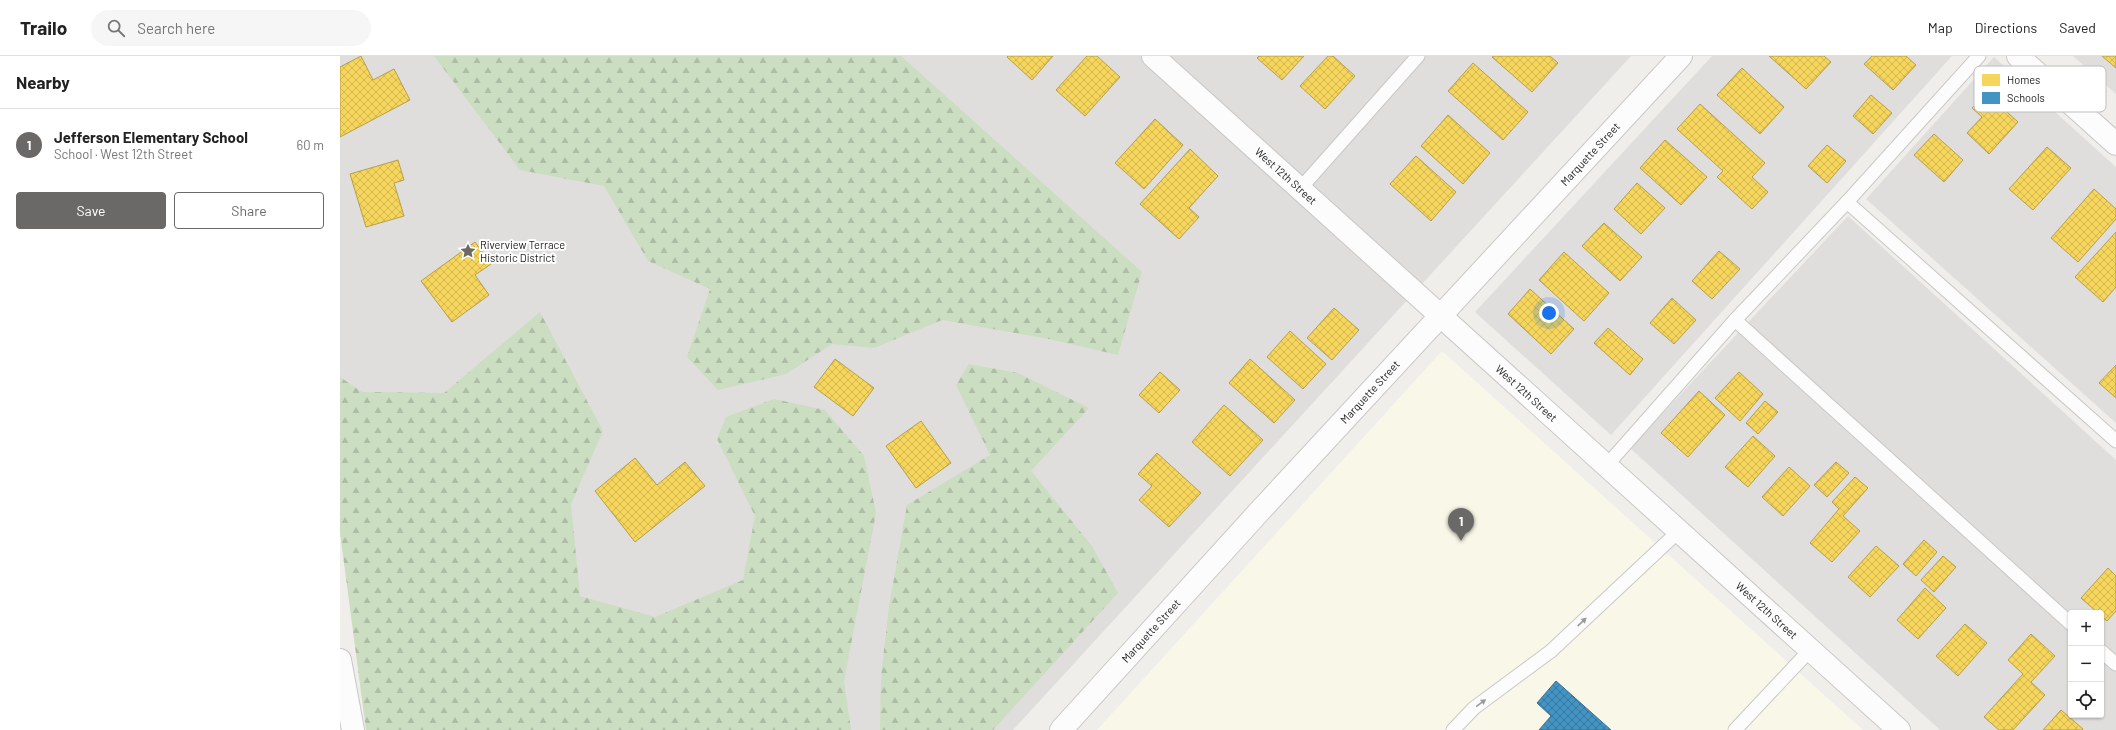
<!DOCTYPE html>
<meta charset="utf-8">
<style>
body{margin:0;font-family:Barlow,sans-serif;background:#f6f6f6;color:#222}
.controls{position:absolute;right:12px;bottom:12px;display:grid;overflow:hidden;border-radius:4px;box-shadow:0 1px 3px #0004}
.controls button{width:36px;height:36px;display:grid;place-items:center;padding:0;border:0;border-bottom:1px solid #e0e0e0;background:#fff;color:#222;font:20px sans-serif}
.you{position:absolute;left:1209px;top:257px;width:14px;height:14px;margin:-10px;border:3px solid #fff;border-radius:50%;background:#1a73e8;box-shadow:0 0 0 6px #1a73e833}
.badge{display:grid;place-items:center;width:26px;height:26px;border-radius:50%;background:#6a6968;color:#fff;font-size:13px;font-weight:700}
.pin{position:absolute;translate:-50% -33px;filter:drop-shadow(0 1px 2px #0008)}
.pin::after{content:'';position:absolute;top:21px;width:14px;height:12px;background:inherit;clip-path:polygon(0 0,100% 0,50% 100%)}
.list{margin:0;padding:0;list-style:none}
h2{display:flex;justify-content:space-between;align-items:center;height:52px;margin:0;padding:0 16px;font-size:17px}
h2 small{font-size:13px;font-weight:400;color:#767676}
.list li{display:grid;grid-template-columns:26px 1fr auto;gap:12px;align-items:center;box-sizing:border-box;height:72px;padding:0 16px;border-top:1px solid #e0e0e0}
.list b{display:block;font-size:15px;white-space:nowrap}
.list p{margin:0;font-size:13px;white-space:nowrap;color:#767676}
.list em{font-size:13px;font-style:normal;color:#767676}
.actions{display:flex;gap:8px;padding:12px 16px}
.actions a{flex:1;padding:9px 0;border:1px solid #6a6968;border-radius:4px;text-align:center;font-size:14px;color:#6a6968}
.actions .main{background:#6a6968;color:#fff}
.icon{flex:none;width:22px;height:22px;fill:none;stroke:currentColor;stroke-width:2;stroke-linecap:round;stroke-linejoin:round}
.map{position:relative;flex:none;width:1776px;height:674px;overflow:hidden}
header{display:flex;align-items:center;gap:24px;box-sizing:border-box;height:56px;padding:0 20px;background:#fff;border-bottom:1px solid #e0e0e0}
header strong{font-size:19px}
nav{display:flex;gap:22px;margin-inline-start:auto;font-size:14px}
.search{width:280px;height:36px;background:#f6f6f6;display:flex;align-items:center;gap:10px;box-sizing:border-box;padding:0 14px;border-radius:22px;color:#767676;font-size:15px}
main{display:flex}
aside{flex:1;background:#fff}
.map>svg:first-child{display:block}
.residential{fill:#dfdedc;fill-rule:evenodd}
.education{fill:#f8f7e8}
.forest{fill:url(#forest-firs)}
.homes{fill:url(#homes-cross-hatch);stroke:#b69f4b}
.schools{fill:url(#schools-cross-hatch);stroke:#397193}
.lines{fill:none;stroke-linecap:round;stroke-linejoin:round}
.service-casing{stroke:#c9c8c7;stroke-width:15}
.minor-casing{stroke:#c9c8c7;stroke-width:24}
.tertiary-casing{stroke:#c9c8c7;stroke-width:24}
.service{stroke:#fdfcfc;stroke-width:13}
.minor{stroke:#fdfcfc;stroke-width:22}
.tertiary{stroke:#fdfcfc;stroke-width:22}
.oneway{fill:#9a9a9a}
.labels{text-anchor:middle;stroke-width:4;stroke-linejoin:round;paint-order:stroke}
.street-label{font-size:11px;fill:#222;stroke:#fff}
.poi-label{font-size:11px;fill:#222;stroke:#fff;text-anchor:start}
.key{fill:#fff;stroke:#bdbdbd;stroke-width:1}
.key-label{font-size:11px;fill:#222}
</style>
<header>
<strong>Trailo</strong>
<div class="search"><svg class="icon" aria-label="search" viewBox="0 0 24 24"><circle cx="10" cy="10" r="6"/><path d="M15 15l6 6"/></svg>Search here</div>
<nav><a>Map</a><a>Directions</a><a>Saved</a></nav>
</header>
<main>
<aside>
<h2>Nearby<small></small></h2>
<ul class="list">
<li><span class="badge">1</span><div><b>Jefferson Elementary School</b><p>School · West 12th Street</p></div><em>60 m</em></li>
</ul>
<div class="actions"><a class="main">Save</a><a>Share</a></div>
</aside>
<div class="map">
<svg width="1776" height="674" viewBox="0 0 1776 674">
<defs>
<pattern id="forest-firs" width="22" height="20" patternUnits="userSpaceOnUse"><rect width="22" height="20" fill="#cbdec1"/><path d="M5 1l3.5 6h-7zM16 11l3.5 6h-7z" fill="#aebea6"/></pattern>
<pattern id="homes-cross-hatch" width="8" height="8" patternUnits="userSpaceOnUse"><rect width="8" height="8" fill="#f6d55c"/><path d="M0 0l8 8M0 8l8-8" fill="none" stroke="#d3b750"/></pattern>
<pattern id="schools-cross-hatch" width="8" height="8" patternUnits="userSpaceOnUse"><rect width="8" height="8" fill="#4393c3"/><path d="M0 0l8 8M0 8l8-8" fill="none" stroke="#38789e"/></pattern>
</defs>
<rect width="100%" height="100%" fill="#f0eeeb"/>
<g class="residential">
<polygon points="0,0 1291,0 673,674 36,674 0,461"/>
<polygon points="1372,0 1612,0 1271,379 1135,256"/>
<polygon points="1733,0 1776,0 1776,38"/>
<polygon points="1654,1 1776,111 1776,367 1526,143"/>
<path d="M 1508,160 L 1776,404 L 1776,674 L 1600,674 L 1290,392 ZM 1731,557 L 1761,557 L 1761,659 L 1731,659 Z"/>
</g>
<polygon class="education" points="1102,295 1523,674 757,674"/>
<g class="forest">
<polygon points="94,0 561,0 802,216 778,299 709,283 602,264 534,292 492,288 446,318 378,334 347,301 370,233 308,205 264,130 180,114"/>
<polygon points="200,256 263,375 231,448 240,540 315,561 403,524 415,460 377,383 386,361 434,343 485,354 524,400 536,457 504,625 511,674 26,674 0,477 0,321 22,336 104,337"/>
<polygon points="629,308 678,317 749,352 691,415 752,490 778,537 653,674 540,674 541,620 549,550 567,449 650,399 616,329"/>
</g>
<g class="homes">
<polygon points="21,0 33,24 54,13 70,44 0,81 0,11"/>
<polygon points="668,0 713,0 692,24 667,1"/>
<polygon points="747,0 757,0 780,21 745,60 716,34"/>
<polygon points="919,0 964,0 942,24 917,2"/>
<polygon points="988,0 993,0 1015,20 985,53 960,30"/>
<polygon points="1154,0 1210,0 1218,7 1192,36 1152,1"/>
<polygon points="1429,0 1484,0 1491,6 1466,33"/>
<polygon points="1532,0 1566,0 1576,9 1553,34 1524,8"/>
<polygon points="1762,0 1776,0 1776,12"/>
<polygon points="1133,7 1188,56 1163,84 1108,35"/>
<polygon points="1402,12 1444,51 1420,78 1377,39"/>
<polygon points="1646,37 1678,66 1649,98 1627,77 1642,61 1632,52"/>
<polygon points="1531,39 1552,57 1533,78 1513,60"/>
<polygon points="1360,48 1425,107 1412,121 1428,136 1412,153 1377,121 1383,115 1337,73"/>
<polygon points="1108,59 1150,97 1123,128 1081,90"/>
<polygon points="815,63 843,89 804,133 775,107"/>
<polygon points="1594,78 1623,104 1604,126 1574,99"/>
<polygon points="1325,84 1367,121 1341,149 1300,112"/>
<polygon points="1487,89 1506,105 1487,127 1468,110"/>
<polygon points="1707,91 1731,112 1693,154 1669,133"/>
<polygon points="850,93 878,120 849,152 859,161 839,183 800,148"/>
<polygon points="1076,100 1116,136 1091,165 1050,128"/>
<polygon points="58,104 64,124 54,127 64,160 26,171 10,118"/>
<polygon points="1297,127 1325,152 1301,178 1274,153"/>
<polygon points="1754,133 1776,153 1776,163 1738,206 1711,182"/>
<polygon points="1264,167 1302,201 1280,225 1242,190"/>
<polygon points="1776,176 1776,231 1763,246 1735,221"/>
<polygon points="135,186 151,208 135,219 149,239 112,266 81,225"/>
<polygon points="1379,195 1400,213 1372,243 1352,225"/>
<polygon points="1224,196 1269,237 1244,265 1199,224"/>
<polygon points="1190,233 1234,273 1211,298 1168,258"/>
<polygon points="1332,242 1356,264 1334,288 1310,267"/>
<polygon points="994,252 1019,274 992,304 967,282"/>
<polygon points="1268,272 1303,303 1290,319 1254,287"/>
<polygon points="950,275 986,308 963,333 927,301"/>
<polygon points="495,303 534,332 513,360 474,331"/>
<polygon points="910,303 955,344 934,367 889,327"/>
<polygon points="1776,309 1776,342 1759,327"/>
<polygon points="820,316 840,334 819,357 799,339"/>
<polygon points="1399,316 1423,338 1400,365 1375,342"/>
<polygon points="1359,335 1385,359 1348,401 1321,377"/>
<polygon points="1425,345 1438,356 1418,378 1406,367"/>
<polygon points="884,349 923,384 890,420 852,386"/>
<polygon points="581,365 611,407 576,432 546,390"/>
<polygon points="1413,380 1435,400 1408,431 1385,411"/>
<polygon points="817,397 861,437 829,471 799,444 812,430 798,418"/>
<polygon points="295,402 317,429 345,406 365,430 295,486 255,435"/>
<polygon points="1496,406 1509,417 1487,441 1474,429"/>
<polygon points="1449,411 1470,430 1443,460 1422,441"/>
<polygon points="1515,421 1528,432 1503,460 1520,475 1492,506 1470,487 1499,453 1492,446"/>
<polygon points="1584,484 1597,496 1576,520 1563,508"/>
<polygon points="1536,490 1559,510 1530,541 1508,521"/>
<polygon points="1603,500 1616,511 1594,536 1581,524"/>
<polygon points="1768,512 1776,520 1776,555 1767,565 1761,560 1761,557 1758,557 1741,542"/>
<polygon points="1585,532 1606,552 1578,583 1557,564"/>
<polygon points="1625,568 1647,587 1618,620 1596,600"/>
<polygon points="1691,578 1715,600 1691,626 1705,639 1673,674 1659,674 1644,661 1683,618 1668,604"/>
<polygon points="1721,654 1743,673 1742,674 1703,674"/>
</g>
<polygon class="schools" points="1216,625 1271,674 1199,674 1211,660 1197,647"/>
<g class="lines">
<defs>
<g id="service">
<polyline points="959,134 1078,0"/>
<polyline points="1507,146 1776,385"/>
<polyline points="1395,264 1731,568"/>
<polyline points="1267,409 1395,264 1507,146 1639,0"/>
<polyline points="1761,595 1776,608"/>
<polyline points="1113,674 1134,652 1211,595 1339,475"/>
<polyline points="1395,674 1470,594"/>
</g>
<g id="minor">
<path id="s1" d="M 813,0 L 1559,674"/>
<polyline points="1678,0 1776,88"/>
</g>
<g id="tertiary">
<polyline points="0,604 13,674"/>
<path id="s2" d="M 721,674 L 918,457 L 1341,0"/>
</g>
</defs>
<use href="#service" class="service-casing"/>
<use href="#minor" class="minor-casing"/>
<use href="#tertiary" class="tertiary-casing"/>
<use href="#service" class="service"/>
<use href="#minor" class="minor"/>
<use href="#tertiary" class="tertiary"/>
</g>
<defs><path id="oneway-solid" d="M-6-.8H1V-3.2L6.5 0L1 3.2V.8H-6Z"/></defs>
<g class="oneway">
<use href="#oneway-solid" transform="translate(1242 566) rotate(-43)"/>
<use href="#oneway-solid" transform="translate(1141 647) rotate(-36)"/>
</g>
<defs>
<symbol id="sight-bare" viewBox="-9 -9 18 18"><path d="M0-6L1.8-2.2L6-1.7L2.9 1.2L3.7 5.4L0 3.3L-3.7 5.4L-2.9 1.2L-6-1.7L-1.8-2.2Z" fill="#6a6968" stroke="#fff" stroke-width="2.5" paint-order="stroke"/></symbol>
</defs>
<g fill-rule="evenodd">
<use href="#sight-bare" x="117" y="184" width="22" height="22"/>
</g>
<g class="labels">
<g class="street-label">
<text dy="4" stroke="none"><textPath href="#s2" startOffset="782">Marquette Street</textPath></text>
<text dy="4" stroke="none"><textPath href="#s1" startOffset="179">West 12th Street</textPath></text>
<text dy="4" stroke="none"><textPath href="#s2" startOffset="458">Marquette Street</textPath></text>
<text dy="4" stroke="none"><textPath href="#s1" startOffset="503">West 12th Street</textPath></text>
<text dy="4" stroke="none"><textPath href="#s1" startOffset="827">West 12th Street</textPath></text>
<text dy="4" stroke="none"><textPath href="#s2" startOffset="134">Marquette Street</textPath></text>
</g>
<g class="poi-label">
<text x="140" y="193">Riverview Terrace<tspan x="140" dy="13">Historic District</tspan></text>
</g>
</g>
<rect x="1634" y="10" width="132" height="46" rx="6" class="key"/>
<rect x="1642" y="18" width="18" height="12" fill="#f6d55c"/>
<rect x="1642" y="36" width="18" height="12" fill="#4393c3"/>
<g class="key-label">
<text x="1667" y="28">Homes</text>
<text x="1667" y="46">Schools</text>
</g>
</svg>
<div class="controls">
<button>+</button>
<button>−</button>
<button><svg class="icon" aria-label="locate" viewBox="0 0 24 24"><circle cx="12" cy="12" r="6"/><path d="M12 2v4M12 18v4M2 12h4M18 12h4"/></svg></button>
</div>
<div class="you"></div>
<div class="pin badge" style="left:1121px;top:485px">1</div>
</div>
</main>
